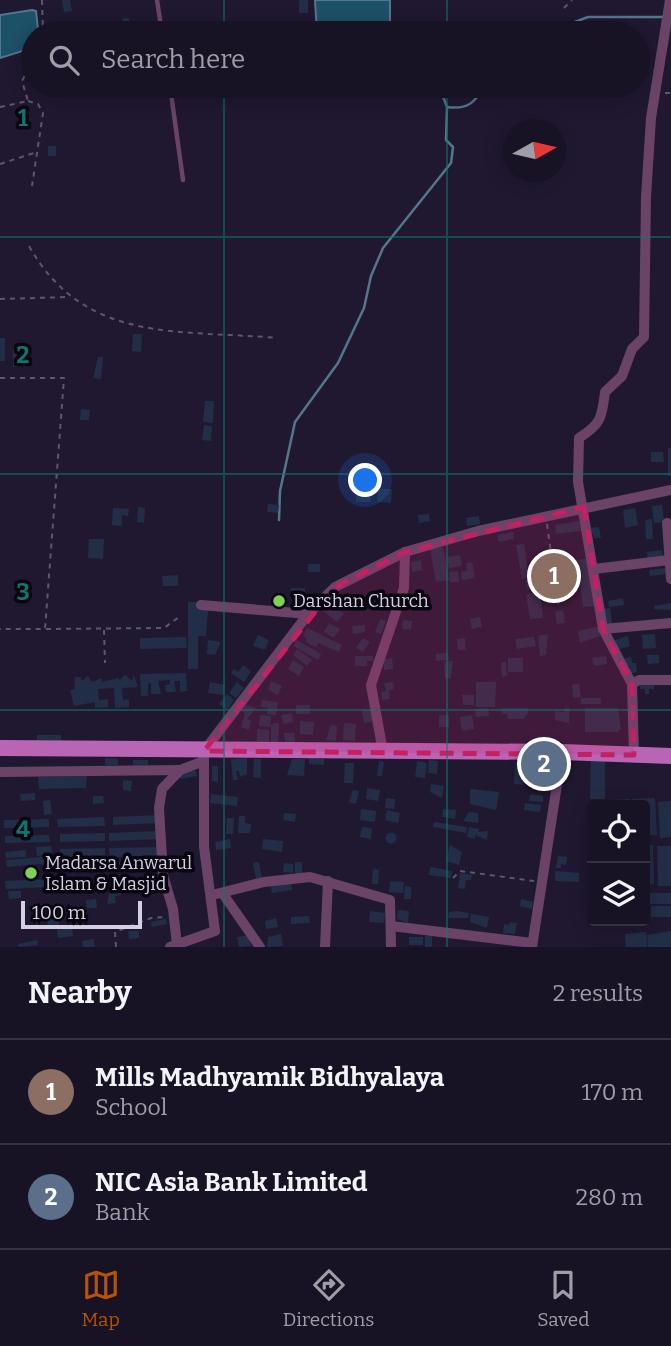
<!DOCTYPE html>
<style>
body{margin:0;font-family:Bitter,serif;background:#211b2d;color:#f1f3f6}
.controls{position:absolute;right:21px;bottom:21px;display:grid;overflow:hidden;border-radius:7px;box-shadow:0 4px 18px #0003}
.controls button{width:63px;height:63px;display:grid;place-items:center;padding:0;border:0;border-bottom:2px solid #363242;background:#181225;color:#f1f3f6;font:35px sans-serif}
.compass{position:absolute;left:503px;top:119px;width:63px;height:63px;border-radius:50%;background:#181225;box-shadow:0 4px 18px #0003;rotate:82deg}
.scale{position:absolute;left:21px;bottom:18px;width:121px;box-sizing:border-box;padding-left:7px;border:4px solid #d4d0e2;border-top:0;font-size:19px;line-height:24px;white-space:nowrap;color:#d4d0e2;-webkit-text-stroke:5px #090610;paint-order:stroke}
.you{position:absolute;left:366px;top:481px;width:24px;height:24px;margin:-18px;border:5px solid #fff;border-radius:50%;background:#1a73e8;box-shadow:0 0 0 10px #1a73e833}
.badge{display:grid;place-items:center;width:46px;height:46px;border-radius:50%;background:#b45309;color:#fff;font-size:23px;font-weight:700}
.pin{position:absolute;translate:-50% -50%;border:4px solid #fff;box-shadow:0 2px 7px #0006}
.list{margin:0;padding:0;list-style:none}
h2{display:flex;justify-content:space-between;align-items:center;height:91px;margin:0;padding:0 28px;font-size:30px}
h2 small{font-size:23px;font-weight:400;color:#9f9ea7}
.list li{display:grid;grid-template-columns:46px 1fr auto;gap:21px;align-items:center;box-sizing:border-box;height:105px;padding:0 28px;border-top:2px solid #363242}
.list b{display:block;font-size:26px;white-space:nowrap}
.list p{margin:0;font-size:23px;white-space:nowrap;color:#9f9ea7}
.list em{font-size:23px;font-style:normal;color:#9f9ea7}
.icon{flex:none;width:38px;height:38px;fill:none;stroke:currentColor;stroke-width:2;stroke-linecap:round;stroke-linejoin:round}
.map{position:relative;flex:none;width:671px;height:947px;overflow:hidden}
.search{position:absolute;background:#181225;box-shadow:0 4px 18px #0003;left:21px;right:21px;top:21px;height:77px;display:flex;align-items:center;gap:18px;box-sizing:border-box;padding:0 24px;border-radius:38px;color:#9f9ea7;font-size:26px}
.sheet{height:301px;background:#181225}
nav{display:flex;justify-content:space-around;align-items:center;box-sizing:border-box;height:98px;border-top:2px solid #363242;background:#181225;font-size:19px;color:#9f9ea7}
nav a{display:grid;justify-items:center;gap:4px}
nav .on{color:#b45309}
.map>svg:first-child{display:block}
.water{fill:#1d5069;stroke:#54768d;stroke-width:2}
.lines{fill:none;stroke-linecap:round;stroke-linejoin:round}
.stream{stroke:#54768d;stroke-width:2.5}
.building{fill:#222e47}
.path{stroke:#5d576d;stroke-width:2;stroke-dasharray:5 5;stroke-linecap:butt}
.service{stroke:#6b4369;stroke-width:4.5}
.minor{stroke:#6b4369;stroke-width:10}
.primary{stroke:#b965b5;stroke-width:16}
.marked{fill:#c32162;fill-opacity:0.2;stroke:#c32162;stroke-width:5;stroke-dasharray:14 9;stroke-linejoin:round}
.grid{fill:none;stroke:#0f766e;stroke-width:2;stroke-opacity:0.55}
.poi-dot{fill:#7dd154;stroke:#090610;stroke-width:2.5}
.labels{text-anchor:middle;stroke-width:7;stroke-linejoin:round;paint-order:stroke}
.poi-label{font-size:18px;fill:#d4d0e2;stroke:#090610;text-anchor:start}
.grid-label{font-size:23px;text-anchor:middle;font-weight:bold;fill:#0f766e;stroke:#090610;stroke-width:7;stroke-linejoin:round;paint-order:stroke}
</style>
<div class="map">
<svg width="671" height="947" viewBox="0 0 671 947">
<rect width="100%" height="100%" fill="#201831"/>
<g class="water">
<polygon points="315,0 390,0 390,33 317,33"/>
<polygon points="32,10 36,11 38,29 33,33 29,49 0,58 0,15"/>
</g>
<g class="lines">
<g class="stream">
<polyline points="546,33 588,17 664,17"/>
<path d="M 439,86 L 447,107 C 469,110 474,102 486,86"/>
<polyline points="279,520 280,491 295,422 338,363 364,308 371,276 383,248 451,163 453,147 446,140 447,107"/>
</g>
</g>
<g class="building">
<polygon points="62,0 70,0 72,11 64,12"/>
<rect x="299" y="0" width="9" height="13"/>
<polygon points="123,18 129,18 131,32 123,33"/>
<rect x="48" y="146" width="8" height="10"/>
<polygon points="133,334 142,334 141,352 132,351"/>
<rect x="0" y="338" width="5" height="23"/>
<polygon points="13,350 19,350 18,359 22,359 22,350 28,350 28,367 13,367"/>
<polygon points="98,357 103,357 101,379 93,378"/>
<polygon points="205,401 214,401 213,423 203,422"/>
<polygon points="81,409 90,410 89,420 80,420"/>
<polygon points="204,425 212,426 211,441 202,440"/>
<rect x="668" y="448" width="3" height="28"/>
<polygon points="651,452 663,452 664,462 651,462"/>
<polygon points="356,488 370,488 371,502 356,502"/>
<polygon points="378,489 392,489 391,503 377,502"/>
<polygon points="268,504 279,505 278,513 267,512"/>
<polygon points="662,505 664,522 654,523 652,506"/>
<polygon points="138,507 145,508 144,523 137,522"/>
<polygon points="113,508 129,509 128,516 122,515 122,526 112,525"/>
<polygon points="635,508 638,525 625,528 623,510"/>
<polygon points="429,514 430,521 419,523 418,515"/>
<polygon points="479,516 480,524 467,526 466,518"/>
<polygon points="652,519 653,539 646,539 645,520"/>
<polygon points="579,521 581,531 556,534 555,525"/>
<polygon points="599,527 601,538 594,538 590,528"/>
<polygon points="513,532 514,539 499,542 497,535"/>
<polygon points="89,539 104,539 103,559 88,558"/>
<polygon points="524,544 529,578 522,579 516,545"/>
<polygon points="443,547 449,580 436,582 430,549"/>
<polygon points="662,550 663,559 648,561 647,552"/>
<polygon points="460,555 462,566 449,568 447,557"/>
<polygon points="591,558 597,606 583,607 577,560"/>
<polygon points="421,560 422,570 412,572 411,562"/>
<polygon points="472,562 475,578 462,580 461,572 467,571 466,563"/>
<rect x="308" y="564" width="12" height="8"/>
<polygon points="665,568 665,574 650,576 649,570"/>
<polygon points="458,571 459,582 450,582 449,572"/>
<polygon points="178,575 178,586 163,586 162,576"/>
<polygon points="535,580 536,588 527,590 525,581"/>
<rect x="291" y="588" width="14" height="9"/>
<polygon points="540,592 543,618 530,619 526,594"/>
<polygon points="623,598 624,605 609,607 608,601"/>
<polygon points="424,601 425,609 414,611 413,603"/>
<polygon points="188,602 198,602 198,610 208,610 206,636 198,636 198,669 188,669"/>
<polygon points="331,603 344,614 337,622 324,612"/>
<polygon points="671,603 671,610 654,609 654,606"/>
<polygon points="610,608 612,624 604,625 602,609"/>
<polygon points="563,610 565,623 557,624 555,611"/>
<polygon points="480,617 482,627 472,629 470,619"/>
<polygon points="380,619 386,621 381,634 375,632"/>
<polygon points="403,620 412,621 411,630 402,629"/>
<polygon points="329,623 340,629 334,638 324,632"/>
<polygon points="365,625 365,632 353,634 352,626"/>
<polygon points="599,626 600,636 580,643 578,631"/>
<polygon points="307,628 342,645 339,652 318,643 316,647 305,642 307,638 303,636"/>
<polygon points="548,634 546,655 540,656 538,636"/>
<polygon points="655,634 656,648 643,649 642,635"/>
<polygon points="258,635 269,640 265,650 253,646"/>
<polygon points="628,636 630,646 617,650 615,640"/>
<polygon points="186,637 187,648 140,649 140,638"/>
<polygon points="534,637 536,646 517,649 515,639"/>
<polygon points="363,638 370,642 363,652 356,648"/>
<polygon points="465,638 466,650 458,650 457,639"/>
<polygon points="208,640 221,642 215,655 207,654"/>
<polygon points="297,640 321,654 318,660 293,646"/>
<polygon points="297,649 312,660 307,666 293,655"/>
<polygon points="448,653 449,660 436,661 436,654"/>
<polygon points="647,655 659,655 659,663 648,664"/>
<polygon points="355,656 373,656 373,661 367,661 367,666 355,666"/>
<polygon points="606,656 607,664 594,666 592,658"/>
<polygon points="631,657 632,663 636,663 637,672 631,673 630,666 626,667 625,658"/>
<polygon points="392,658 393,669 384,670 383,659"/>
<rect x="508" y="658" width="15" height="14"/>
<polygon points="293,660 304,667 299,676 288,669"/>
<polygon points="453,661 451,678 445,678 444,662"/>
<polygon points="501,662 506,662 507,676 502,677"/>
<polygon points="243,665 251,671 244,682 231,673 234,669 238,672"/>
<polygon points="186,673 187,691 180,692 180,681 174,681 176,692 166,692 165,685 170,684 170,680 158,681 161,694 151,694 151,683 148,684 148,696 141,696 140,674"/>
<polygon points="134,675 138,687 122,688 123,700 129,699 129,707 115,708 114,688 98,689 99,700 108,699 108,707 95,708 95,702 74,706 70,690 74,690 75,677 81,677 82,681 88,676 92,682 102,678 102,682 119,678 119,681 125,675 132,681"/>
<polygon points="271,681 282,686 278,695 268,690"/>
<polygon points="210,682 225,685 224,695 208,693"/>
<polygon points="237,682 244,688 236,698 229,693"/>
<polygon points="393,682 394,689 389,690 390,699 382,700 381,692 386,691 384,683"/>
<polygon points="476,682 496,682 495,707 476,707"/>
<polygon points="579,683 581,697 573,698 572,685"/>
<polygon points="640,685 654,685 654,689 649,689 649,694 645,694 645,689 640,689"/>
<polygon points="227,694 234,700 227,710 219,704"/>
<polygon points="462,695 474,695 474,705 463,705"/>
<rect x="581" y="698" width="20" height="6"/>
<polygon points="262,700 278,702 276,715 267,714 268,708 261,707"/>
<polygon points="244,704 256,708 247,719 251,720 249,730 241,727 245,713 242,712"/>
<rect x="296" y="705" width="14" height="9"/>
<polygon points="488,708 489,716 476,717 475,709"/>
<polygon points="501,708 528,708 528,713 524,719 508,719 507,714 502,714"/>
<polygon points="565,708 570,708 569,723 555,720 555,711 564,712"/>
<polygon points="585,708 618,708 621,728 618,732 585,732"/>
<polygon points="373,709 375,721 364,723 362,711"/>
<polygon points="292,713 293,722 283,724 281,715"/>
<polygon points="260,715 271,716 270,727 259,726"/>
<rect x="439" y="715" width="10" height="12"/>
<polygon points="472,715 474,729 462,731 460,717"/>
<polygon points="300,721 314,722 313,735 300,734"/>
<polygon points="275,723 279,723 278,743 271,743 271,725"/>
<polygon points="344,723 356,724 355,741 343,740"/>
<polygon points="331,725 337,726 336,741 326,740"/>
<polygon points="257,729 269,730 269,742 257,742"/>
<polygon points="284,733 294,733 295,742 285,742"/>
<rect x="37" y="735" width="24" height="5"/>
<polygon points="105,758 118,759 118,765 105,765"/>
<polygon points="247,758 247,774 240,777 239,771 236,771 238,780 233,780 231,759"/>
<polygon points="309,758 324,759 324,765 309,764"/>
<polygon points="254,759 261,759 261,778 253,777"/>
<polygon points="292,759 305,759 304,776 287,775"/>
<rect x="133" y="760" width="15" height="5"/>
<polygon points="429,760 438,761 437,774 428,773"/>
<polygon points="379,761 384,762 382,776 377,776"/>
<polygon points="417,761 427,763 425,778 415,777"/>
<polygon points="591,761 605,761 605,799 590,799"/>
<polygon points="515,762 526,763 524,785 514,784"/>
<polygon points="345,763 354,763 353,783 344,783"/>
<polygon points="212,766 218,766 218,782 212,781"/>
<polygon points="195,770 197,776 180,779 179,774"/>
<polygon points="87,776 86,788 39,789 38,777"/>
<polygon points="123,780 132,781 131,791 123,790"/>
<polygon points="431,784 444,786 442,798 430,792"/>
<polygon points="367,788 380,790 378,801 366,799"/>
<polygon points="470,789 499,792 496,810 470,804"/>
<polygon points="353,790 359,791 356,804 349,802"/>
<polygon points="35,793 35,800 21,801 20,794"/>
<polygon points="211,794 238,797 237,806 210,803"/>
<polygon points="530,794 543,796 543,802 529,801"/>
<polygon points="93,796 103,796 104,803 93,804"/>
<polygon points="386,798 395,799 394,809 385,808"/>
<polygon points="655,798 657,835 645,835 645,805 632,805 632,799"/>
<polygon points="630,799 630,805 612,805 611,800"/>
<polygon points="50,800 52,814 44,815 43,801"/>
<polygon points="671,801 671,837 660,838 658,802"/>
<polygon points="525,803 541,805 540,812 524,810"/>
<polygon points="361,809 376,811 375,822 360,820"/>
<polygon points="443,809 456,810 455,819 442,817"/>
<polygon points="387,810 400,813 398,823 385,820"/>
<polygon points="469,812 478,813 478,823 463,821"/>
<polygon points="284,813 296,814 295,822 283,820"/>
<polygon points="159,815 159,823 113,825 113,817"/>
<polygon points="239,816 245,816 245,823 251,824 250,833 238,833"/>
<polygon points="104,817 105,826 58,827 57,819"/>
<polygon points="227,818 234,818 233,834 226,834"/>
<polygon points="49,819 49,827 4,828 4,820"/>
<polygon points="434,822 467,827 466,833 433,827"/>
<polygon points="362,827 372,828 371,839 360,837"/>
<polygon points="469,827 479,829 478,832 488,831 487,840 475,835 475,839 467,837"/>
<polygon points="159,831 159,839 109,841 109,833"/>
<circle cx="391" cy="838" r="5.5"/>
<polygon points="105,833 105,841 60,842 60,834"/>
<polygon points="49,835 50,842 5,843 5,836"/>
<polygon points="230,839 231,848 216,850 215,842"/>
<polygon points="263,839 283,841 282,852 262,849"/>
<polygon points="450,845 462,852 459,865 446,861"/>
<polygon points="645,845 653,845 654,884 645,885"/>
<polygon points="51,846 52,854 37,856 36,847"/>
<polygon points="657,846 671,846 671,886 658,886"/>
<polygon points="159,847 159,856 110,857 109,848"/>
<polygon points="105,848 105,856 60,858 60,849"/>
<polygon points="26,850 26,857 6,858 5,852"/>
<polygon points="50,856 51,863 7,867 6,860"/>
<polygon points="558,856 567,857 566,865 561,864 561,868 556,868"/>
<polygon points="158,861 159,868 114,869 114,863"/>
<polygon points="259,862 262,878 256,879 253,863"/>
<rect x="295" y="862" width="7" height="12"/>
<polygon points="102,863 102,870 54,872 53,865"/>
<polygon points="284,863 293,864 293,873 283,872"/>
<polygon points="430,867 452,871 451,878 429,875"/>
<polygon points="373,869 379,870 378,884 372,884"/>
<polygon points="555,871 579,873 579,882 555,881"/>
<polygon points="460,873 472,875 471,880 466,880 465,889 458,888"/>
<polygon points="158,876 159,884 127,886 127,878"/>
<polygon points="50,879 51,887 6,889 5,881"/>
<polygon points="87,879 88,886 58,887 58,881"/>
<polygon points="390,881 404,882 403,893 389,892"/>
<polygon points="291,883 292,890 272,893 271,886"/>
<polygon points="405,886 411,887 411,899 404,899"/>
<polygon points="110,888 120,888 121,895 115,896 116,903 107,904"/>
<polygon points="8,891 21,891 21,898 9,899"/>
<rect x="649" y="893" width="22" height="11"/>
<polygon points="96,899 97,908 87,908 86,900"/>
<polygon points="521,899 533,902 532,909 520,906"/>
<rect x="651" y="906" width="20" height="11"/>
<polygon points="398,910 409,911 408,923 397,919"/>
<polygon points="370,911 385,913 384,923 369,922"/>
<polygon points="457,911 469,913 468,918 448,918 449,912"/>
<polygon points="471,914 489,917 487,928 470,922"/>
<polygon points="309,916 310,923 291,924 291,917"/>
<polygon points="276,918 278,927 266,929 265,921"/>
<polygon points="47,919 59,919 59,926 48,927"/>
<polygon points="166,919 167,924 152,927 151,922"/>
<polygon points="510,922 517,923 515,934 503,933 504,924 509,925"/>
<polygon points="72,928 73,936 58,938 57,930"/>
<polygon points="128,931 139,931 139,938 129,939"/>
<polygon points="671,931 671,947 648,947 647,935"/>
<polygon points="646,932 647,947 626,947 625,934"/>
<polygon points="281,934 283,946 267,947 268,937"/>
<polygon points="248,935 251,946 239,947 237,937"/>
<rect x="425" y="936" width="7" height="11"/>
<rect x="409" y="937" width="14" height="8"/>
<polygon points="94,939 95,947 83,947 82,941"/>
<polygon points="37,940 38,945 19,947 18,944"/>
</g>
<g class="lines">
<g class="path">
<polyline points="42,0 43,33"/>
<polyline points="564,8 572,0"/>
<polyline points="665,93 671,93"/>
<polyline points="28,101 38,104 43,113 32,186"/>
<polyline points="0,107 28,101 22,81 33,60"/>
<polyline points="0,164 37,152"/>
<path d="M 29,246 C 85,345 180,329 277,338"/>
<polyline points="0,299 69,297"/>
<polyline points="0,378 64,378 45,629 0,629"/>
<polyline points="547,524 558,604"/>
<polyline points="46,629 164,628 179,617"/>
<polyline points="104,630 105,663"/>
<polyline points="453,878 460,871 534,881"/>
<polyline points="116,947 115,932 151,918 165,917"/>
</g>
<g class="service">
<polyline points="157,0 162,33"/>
<polyline points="170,86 183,180"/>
</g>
<g class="minor">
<polyline points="667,523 671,579"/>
<polyline points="594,569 669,560"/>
<polyline points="201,605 308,614"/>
<polyline points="603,629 671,623"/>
<polyline points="632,684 639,680 670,680"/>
<polyline points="383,752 371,685 404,588 405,552"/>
<path d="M 634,755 L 632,684 L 603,629 L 578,482 L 579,438 C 601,424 602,418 605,392 L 622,376 L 632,349 L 644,337 L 646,197 L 651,118 L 670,0"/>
<polyline points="0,772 180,770"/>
<polyline points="223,894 260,947"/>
<polyline points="212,895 264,882 310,877 390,900 391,947"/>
<polyline points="391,926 532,943"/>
<polyline points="177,945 173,909 163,875 159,808 162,789 180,770 204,761"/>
<polyline points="170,947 215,931 204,847 204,751 308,614 335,587 405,552 478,531 671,490"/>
<polyline points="325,947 328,881"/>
<polyline points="532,947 562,752"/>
</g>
<polyline class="primary" points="0,748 562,752 671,756"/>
</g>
<path class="marked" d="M 584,507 L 603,629 L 632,684 L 634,755 L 204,751 L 335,587 L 405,552 Z"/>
<path class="grid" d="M 224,0 L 224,33M 447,0 L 447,33M 224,86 L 224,947M 447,86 L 447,947M 0,237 L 671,237M 0,474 L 671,474M 0,710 L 671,710"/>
<g class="poi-dot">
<circle cx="279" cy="601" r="7"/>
<circle cx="31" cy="873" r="7"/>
</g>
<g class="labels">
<g class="poi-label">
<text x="293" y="607">Darshan Church</text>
<text x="45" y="869">Madarsa Anwarul<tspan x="45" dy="21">Islam &amp; Masjid</tspan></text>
</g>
</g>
<g class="grid-label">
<text x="23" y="126">1</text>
<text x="23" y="363">2</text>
<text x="23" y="600">3</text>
<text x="23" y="837">4</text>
</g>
</svg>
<div class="controls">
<button><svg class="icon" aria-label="locate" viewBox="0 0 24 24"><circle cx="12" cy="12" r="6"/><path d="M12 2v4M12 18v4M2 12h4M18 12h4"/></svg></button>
<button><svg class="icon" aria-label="layers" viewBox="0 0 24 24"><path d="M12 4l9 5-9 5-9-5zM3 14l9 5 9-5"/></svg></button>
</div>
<svg class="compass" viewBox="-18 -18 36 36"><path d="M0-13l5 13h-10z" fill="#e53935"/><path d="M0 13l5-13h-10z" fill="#9f9ea7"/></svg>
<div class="scale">100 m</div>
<div class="you"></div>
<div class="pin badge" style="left:554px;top:576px;background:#8d6e63">1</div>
<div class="pin badge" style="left:544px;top:764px;background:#5c6f8a">2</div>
<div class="search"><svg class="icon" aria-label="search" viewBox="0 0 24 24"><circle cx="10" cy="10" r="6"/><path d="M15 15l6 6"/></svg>Search here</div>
</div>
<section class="sheet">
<h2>Nearby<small>2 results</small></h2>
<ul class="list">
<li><span class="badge" style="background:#8d6e63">1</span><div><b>Mills Madhyamik Bidhyalaya</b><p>School</p></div><em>170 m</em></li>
<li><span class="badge" style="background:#5c6f8a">2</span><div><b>NIC Asia Bank Limited</b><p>Bank</p></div><em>280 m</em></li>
</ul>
</section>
<nav>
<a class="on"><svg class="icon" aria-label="map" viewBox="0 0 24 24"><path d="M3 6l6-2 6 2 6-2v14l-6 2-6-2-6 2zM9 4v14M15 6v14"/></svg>Map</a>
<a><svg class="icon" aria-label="directions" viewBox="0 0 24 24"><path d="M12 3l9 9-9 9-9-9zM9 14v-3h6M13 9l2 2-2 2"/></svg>Directions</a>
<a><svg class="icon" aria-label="saved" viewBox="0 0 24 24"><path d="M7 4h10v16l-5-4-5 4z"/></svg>Saved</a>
</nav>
